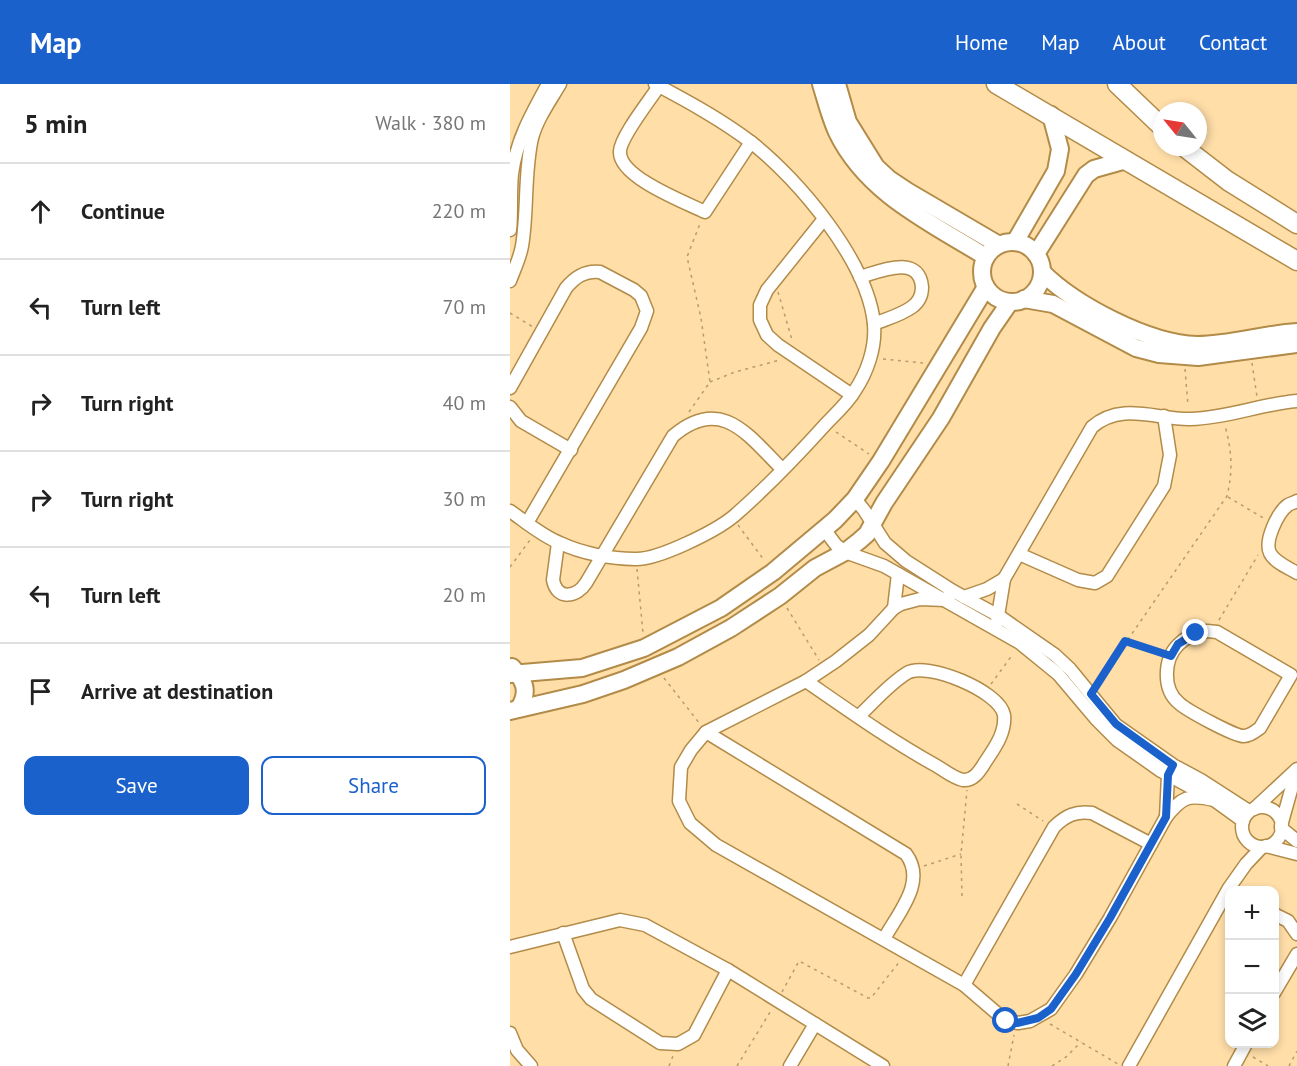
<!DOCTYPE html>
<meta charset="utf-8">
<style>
body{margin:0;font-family:"PT Sans",sans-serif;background:#f6f6f6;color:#222}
.controls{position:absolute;right:18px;bottom:18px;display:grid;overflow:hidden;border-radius:12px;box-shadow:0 3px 9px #0003}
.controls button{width:54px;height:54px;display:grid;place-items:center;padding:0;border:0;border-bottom:2px solid #e0e0e0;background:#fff;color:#222;font:30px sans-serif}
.compass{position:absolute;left:643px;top:18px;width:54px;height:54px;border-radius:50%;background:#fff;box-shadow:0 3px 9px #0003;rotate:300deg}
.stop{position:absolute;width:18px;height:18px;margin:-14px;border:4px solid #1b61cc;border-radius:50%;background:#fff}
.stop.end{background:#1b61cc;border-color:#fff;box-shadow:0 2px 6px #0008}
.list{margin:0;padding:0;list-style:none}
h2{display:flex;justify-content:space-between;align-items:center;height:78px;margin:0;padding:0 24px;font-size:26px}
h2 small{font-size:20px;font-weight:400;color:#767676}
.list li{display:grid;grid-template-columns:39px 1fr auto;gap:18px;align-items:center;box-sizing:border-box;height:96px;padding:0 24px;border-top:2px solid #e0e0e0}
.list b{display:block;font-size:22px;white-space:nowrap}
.list em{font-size:20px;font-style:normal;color:#767676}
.actions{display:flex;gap:12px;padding:18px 24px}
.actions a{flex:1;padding:14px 0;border:2px solid #1b61cc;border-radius:12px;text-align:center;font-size:21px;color:#1b61cc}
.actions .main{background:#1b61cc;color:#fff}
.icon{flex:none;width:33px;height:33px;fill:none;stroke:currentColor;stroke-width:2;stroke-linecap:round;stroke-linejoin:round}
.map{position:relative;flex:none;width:787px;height:982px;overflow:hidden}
header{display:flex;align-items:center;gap:36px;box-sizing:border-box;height:84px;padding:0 30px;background:#1b61cc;color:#fff}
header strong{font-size:28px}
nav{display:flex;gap:33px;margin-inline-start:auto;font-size:21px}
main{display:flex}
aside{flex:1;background:#fff}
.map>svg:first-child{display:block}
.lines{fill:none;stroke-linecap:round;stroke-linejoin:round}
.street-casing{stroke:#b28b48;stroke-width:15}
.secondary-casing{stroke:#b28b48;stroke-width:20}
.primary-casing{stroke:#b28b48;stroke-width:21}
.path{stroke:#b69c6f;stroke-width:1.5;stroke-dasharray:3 4.5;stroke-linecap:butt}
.street{stroke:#fff;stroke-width:12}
.secondary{stroke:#fff;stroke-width:16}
.primary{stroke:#fff;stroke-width:18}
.route{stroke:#1b61cc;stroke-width:8}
</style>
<header>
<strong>Map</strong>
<nav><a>Home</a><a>Map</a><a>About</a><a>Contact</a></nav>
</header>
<main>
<aside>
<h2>5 min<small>Walk · 380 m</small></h2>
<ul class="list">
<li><svg class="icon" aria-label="ahead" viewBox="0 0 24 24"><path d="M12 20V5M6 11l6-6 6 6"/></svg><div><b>Continue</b></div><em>220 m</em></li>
<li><svg class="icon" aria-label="left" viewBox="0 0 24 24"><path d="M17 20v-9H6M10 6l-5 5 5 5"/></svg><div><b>Turn left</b></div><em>70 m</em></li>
<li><svg class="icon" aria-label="right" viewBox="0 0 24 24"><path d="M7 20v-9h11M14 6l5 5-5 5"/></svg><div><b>Turn right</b></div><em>40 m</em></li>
<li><svg class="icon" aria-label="right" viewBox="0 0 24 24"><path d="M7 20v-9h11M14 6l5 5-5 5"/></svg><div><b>Turn right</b></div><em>30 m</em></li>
<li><svg class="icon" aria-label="left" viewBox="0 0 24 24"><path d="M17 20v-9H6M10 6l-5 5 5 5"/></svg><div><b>Turn left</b></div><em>20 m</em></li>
<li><svg class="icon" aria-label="arrive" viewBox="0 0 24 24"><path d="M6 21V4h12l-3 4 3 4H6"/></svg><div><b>Arrive at destination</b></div></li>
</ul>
<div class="actions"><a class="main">Save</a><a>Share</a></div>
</aside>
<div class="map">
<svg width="787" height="982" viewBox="0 0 787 982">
<rect width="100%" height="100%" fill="#ffdea8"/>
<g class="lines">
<defs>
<g id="street">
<path d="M 149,2 C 140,16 111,52 110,67 C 108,93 175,118 195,128 L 241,58"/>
<polyline points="314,135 257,206 250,221 250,236 257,251 268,261 342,311"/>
<path d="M 0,146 C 2,128 0,109 2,90 C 6,57 22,29 38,0"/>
<path d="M 350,193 C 368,188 409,169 412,203 C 412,211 409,218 402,223 C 391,231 376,235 364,240"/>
<path d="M 0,197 C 4,186 10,174 12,162 C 18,126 14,89 22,54 C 27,35 40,17 50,0"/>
<path d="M 0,304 L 56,204 C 65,193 75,186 90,188 L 124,206 L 131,212 L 137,227 L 131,244 L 17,439"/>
<polyline points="0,323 11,337 61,366"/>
<polyline points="345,415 354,426 375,459 396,477 443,507 489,532 545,571 560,585 606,641 663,681 691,696 739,727"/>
<path d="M 787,417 C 784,419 781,419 778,421 C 768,428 754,457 760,469 C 764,478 779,484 787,489"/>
<path d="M 0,427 C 16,438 32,452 50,459 C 71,469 101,475 125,475 C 148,476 206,447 224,432 C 255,405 286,373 314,342 C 324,331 336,321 344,308 C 357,289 366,264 364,240 C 358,178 289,96 242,59 C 212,36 177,17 145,0"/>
<polyline points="314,445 326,461 335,468 374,482 510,559 548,590 586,635 607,656 651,687 704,716 733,737"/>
<path d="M 48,459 L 43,496 C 47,517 67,513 76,499 L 163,352 C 211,311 238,351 272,385"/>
<polyline points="509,470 568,496 585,499 597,492 654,402 660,371 654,332"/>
<path d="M 443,507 L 435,516 L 410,515 L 391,520 L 384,524 L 359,551 L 326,577 L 296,597 L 196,648 L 181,666 L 171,683 L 169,717 L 180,739 L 206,761 L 454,901 L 496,937 L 508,939 L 520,937 L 541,925 L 566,890 L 600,834 L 656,733 C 672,713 678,710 704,716"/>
<polyline points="454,513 477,505 494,495"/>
<polyline points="384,524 388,490"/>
<path d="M 487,538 L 494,495 L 582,343 C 612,317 647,336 681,335 C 717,334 751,320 787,317"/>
<path d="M 697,547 L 707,548 L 781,591 L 750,644 C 746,647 740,652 734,652 C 726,653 676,626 669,619 C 652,605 654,575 668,561 C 676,552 686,549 697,547 Z"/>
<path d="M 296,597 C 338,626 380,656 425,681 C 434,686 443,694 453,696 C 463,697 469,688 474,680 C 483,666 496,650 494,631 C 490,607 416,577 397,589 C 379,600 364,618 349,632"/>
<path d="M 196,648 L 396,770 C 417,798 388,829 374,855"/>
<circle cx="752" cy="743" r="20"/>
<polyline points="744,725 787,685"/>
<polyline points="656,733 658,691 661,685"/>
<polyline points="771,742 786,688"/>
<polyline points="771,744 787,757"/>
<polyline points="756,762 787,770"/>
<polyline points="764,830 778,837 787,850"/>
<polyline points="53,849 73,905 81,915 150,959 168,960 184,951 218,886"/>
<polyline points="0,863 110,836 135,841 218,886 373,982"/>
<path d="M 454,901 L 544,743 C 556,731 566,727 582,729 L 641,760"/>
<polyline points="764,909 787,870"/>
<polyline points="0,949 7,966 21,982"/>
<polyline points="280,982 305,940"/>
<polyline points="619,982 719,804 736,780 752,763"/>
<polyline points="724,982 736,960"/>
</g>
<g id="secondary">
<path d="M 311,0 C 316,16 320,33 327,48 C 357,110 420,138 476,173"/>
<polyline points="327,0 338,38 366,83 379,95 397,107 489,161"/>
<polyline points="505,158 546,87 550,65 541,31"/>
<circle cx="502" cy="188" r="30"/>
<polyline points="526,170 576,91 584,85 616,76"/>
<path d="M 532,188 C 565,221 639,260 687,261 C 721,261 753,250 787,248"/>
<polyline points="514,215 543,220 626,264 649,270 688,273 787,260"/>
<path d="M 2,583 C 14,596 20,607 9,624"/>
<polyline points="0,590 72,584 134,564 211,524 263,488 325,436 345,415 371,377 476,203"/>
<polyline points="0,627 73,610 114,596 168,573 221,544 270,512 305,484 335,468 349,457 357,450 374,419 431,334 482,244 500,218"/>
</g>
<g id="primary">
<polyline points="486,0 787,177"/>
<polyline points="607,0 652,43"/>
<polyline points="674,63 718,97 787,140"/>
</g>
</defs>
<use href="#street" class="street-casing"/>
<use href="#secondary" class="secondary-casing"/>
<use href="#primary" class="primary-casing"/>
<g class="path">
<polyline points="268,208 282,256"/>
<polyline points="0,229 23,243"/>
<polyline points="373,275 413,279"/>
<polyline points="742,279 747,313"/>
<polyline points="675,285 678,322"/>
<polyline points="200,298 225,288 270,276"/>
<polyline points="179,328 200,298 191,234 177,173 191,137"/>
<polyline points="326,348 359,370"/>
<polyline points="718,413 755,435"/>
<polyline points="228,441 254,476"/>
<polyline points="0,483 20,456"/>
<polyline points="127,485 133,549"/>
<polyline points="277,524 309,576"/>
<polyline points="709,536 748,471"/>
<polyline points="616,558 651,569"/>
<polyline points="154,594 190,640"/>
<path d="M 588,599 L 717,412 C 723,387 722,367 715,342"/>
<polyline points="481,600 503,570"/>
<polyline points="507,720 533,737"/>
<polyline points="414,782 451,770"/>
<polyline points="452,812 451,770 457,706"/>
<polyline points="272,908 289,877 358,914 361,914 390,877"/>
<polyline points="540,940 608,980"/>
<polyline points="743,973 758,982"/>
<polyline points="159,982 163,972"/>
<polyline points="227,982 262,925"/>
<polyline points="498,982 504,951"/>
<polyline points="542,982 556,973 571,958"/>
<polyline points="779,982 787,967"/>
</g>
<use href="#street" class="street"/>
<use href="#secondary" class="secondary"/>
<use href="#primary" class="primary"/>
</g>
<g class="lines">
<polyline class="route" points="496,937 507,939 528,934 541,925 566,890 600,834 656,733 658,691 663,681 606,640 581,610 615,557 661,572 668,560 686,549"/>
</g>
</svg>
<div class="controls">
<button>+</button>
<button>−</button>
<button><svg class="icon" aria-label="layers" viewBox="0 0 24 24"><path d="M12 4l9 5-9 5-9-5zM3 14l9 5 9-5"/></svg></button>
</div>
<svg class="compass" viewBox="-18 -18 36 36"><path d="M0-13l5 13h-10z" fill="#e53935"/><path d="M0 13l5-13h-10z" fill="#767676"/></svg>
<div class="stop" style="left:496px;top:937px"></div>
<div class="stop end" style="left:686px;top:549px"></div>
</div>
</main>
